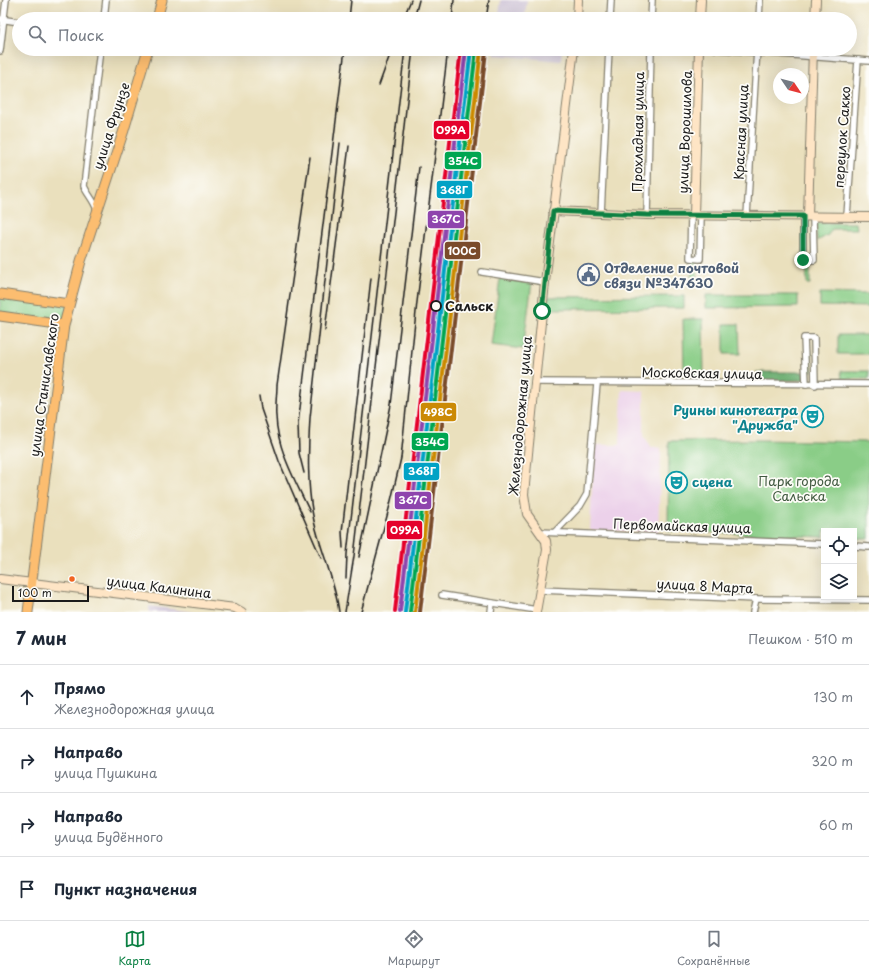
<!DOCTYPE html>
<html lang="ru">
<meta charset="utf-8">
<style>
body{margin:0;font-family:"Playpen Sans",sans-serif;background:#f6f6f7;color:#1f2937}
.controls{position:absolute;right:12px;bottom:12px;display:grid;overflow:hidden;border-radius:0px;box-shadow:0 4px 16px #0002}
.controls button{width:36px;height:36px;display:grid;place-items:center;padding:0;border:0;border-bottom:1px solid #e0e1e3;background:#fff;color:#1f2937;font:20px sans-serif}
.compass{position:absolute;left:773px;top:68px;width:36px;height:36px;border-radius:50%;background:#fff;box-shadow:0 4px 16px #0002;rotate:125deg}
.scale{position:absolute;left:12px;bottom:10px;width:77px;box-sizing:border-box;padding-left:4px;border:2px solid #1c1c1c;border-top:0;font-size:11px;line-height:14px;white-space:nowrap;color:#1c1c1c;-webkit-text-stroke:3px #fdfcf7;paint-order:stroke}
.stop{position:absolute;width:12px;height:12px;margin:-9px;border:3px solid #0b8043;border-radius:50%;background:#fff}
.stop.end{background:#0b8043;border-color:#fff;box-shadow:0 1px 4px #0008}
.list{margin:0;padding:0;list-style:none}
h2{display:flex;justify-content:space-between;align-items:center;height:52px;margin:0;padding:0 16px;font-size:17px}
h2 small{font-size:13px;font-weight:400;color:#747a83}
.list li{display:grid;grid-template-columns:26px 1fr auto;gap:12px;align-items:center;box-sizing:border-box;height:64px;padding:0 16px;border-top:1px solid #e0e1e3}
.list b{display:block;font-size:15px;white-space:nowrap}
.list p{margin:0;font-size:13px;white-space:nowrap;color:#747a83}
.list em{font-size:13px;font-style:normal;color:#747a83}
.icon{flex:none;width:22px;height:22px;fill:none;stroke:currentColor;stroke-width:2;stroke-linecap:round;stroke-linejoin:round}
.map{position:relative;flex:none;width:869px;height:612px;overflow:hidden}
.search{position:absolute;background:#fff;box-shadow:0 4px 16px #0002;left:12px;right:12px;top:12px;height:44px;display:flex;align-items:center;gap:10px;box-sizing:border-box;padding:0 14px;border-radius:22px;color:#747a83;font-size:15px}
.sheet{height:308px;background:#fff}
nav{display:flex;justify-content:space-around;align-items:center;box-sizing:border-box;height:56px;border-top:1px solid #e0e1e3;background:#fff;font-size:11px;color:#747a83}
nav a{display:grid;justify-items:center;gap:2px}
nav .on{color:#0b8043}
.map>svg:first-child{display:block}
.built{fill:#ecd1ea}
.industrial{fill:#cbbfd5}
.green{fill:#8acd87;stroke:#537452}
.forest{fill:#6fb074;stroke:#466648}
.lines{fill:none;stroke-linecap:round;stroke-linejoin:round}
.street-casing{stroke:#837e6c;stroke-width:8}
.secondary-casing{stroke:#837e6c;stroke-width:10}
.primary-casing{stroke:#837e6c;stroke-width:11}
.street{stroke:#fff;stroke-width:5.5}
.secondary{stroke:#fee5c5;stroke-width:8}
.primary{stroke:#fcbd6f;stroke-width:9}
.rail{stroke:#1c1c1c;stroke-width:1.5}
.rail-1-casing{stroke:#fdfcf7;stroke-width:7}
.rail-2-casing{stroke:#fdfcf7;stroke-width:7}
.rail-3-casing{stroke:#fdfcf7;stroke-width:7}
.rail-4-casing{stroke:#fdfcf7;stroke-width:7}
.rail-5-casing{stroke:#fdfcf7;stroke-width:7}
.rail-6-casing{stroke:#fdfcf7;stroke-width:7}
.rail-1{stroke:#01a2c5;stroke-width:4}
.rail-2{stroke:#00a651;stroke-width:4}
.rail-3{stroke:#8e44ad;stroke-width:4}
.rail-4{stroke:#cb8a06;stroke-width:4}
.rail-5{stroke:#e4002b;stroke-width:4}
.rail-6{stroke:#7a4b2a;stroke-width:4}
.route{stroke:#0b8043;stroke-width:5}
.stop-dot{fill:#fdfcf7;stroke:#1c1c1c;stroke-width:2}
.bus-dot{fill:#f26522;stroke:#fdfcf7;stroke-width:1.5}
.labels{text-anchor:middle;stroke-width:3.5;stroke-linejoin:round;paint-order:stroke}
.street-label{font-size:13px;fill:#1c1c1c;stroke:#fdfcf7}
.service-label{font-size:13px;font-weight:bold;fill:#4e5e75;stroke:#fdfcf7;text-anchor:start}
.stop-label{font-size:13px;font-weight:bold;fill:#1c1c1c;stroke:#fdfcf7;text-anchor:start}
.culture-label{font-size:13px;font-weight:bold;fill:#0d838f;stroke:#fdfcf7;text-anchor:end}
.park-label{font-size:13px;fill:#425a41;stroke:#fdfcf7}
.line-badge{stroke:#fdfcf7;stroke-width:1.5}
.badge-label{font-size:11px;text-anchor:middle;font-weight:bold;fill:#fff}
</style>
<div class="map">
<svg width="869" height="612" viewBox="0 0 869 612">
<rect width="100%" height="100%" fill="#fdfcf7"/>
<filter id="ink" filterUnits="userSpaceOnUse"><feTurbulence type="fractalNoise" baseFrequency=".025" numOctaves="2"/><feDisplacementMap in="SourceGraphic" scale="8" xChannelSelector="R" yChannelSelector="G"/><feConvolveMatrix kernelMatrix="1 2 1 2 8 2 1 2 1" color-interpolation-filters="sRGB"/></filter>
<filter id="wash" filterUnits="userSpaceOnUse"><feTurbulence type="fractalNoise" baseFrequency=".012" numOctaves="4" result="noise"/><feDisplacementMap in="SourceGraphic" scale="16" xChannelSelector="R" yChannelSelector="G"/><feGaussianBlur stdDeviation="0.9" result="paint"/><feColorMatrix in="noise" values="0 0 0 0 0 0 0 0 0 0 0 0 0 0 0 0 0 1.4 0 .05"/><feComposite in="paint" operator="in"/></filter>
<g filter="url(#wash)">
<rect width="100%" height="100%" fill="#eae0bd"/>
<polygon class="built" points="622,390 644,391 644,436 651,447 661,448 658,532 590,530 594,445 620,445"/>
<g class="industrial">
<polygon points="501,0 527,0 525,16 499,13"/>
<polygon points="495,49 562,49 561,61 495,55"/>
<polygon points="149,606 194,612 149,612"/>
</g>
<g class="green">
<polygon points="816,223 856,223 857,229 832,229 828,235 817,241"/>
<polygon points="692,260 698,260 697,286 691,286"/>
<polygon points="806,262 810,262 810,284 807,284"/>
<polygon points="500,278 532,282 523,349 491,345"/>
<polygon points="820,293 869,294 869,307 820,306"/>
<polygon points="0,294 69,304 64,325 0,317"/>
<polygon points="706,295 798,295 798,307 706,308"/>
<polygon points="684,296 684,308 546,309 546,297"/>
<polygon points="683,319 703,319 704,375 684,376"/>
<polygon points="724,324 739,324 740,354 724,354"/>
<rect x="838" y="335" width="31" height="19"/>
<polygon points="807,351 811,351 812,371 808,371"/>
<polygon points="841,371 869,371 869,379 842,379"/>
<polygon points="759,440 869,442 869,539 854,539 854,531 824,531 824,537 668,531 669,441"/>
</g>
<polygon class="forest" points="756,372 804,372 804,380 761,381"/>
</g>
<g filter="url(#ink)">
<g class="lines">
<defs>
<g id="street">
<polyline points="0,19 19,22"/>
<polyline points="104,19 106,0"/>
<polyline points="610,19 611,0"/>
<polyline points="651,19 652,0"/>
<polyline points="759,19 760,0"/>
<polyline points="716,49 869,61"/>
<polyline points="0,51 6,0"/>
<path d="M 97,210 C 94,200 87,194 84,186 L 100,49"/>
<polyline points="601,213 609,49"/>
<polyline points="647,215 651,49"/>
<polyline points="691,215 690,258 700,259 701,215"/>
<polyline points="747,216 757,49"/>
<polyline points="803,216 803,260 814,260 813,216"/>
<polyline points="847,216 858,60"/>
<polyline points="482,272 545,282"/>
<polyline points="535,382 869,384"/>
<polyline points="806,384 804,338 814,338 815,385"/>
<polyline points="539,532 824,544"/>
<polyline points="555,532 580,506 587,494 597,384"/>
<polyline points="854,546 869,547"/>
<polyline points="540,590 756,599 869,600"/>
<polyline points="442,595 537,610"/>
<polyline points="491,612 492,603"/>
<polyline points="753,612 756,599"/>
</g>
<g id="secondary">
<polyline points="577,19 578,0"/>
<polyline points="700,19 701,0"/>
<polyline points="815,19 816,0"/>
<polyline points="553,211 647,215 869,217"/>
<polyline points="694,215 699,49"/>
<polyline points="808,216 813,49"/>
<polyline points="0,579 235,608 242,612"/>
<polyline points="536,612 547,550 546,541 527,514 524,494 545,282 574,49"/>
</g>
<g id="primary">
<polyline points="157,19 162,0"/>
<polyline points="0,294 69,304"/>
<polyline points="0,316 64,325"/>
<polyline points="28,612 64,325 81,261 124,130 148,49"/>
</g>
</defs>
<use href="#street" class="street-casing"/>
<use href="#secondary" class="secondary-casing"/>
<use href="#primary" class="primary-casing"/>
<use href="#street" class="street"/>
<use href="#secondary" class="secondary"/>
<use href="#primary" class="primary"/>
<g class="rail">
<polyline points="349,19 351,0"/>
<polyline points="403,19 411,0"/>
<polyline points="414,19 419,0"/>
<polyline points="452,19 454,0"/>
<polyline points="486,19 489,0"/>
<polyline points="379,85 392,49"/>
<polyline points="470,101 481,49"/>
<path d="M 310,157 L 277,385 C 277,395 275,406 276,416 C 277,450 296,482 310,512"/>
<polyline points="325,330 349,146"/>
<polyline points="259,396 261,409 279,461 321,558"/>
<polyline points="304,473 299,453 298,424 345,49"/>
<polyline points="426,495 434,432"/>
<polyline points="343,548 342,532 371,278"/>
<polyline points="359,557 391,405 419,167"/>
<polyline points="346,578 347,554 405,49"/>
<polyline points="417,591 417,612"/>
<polyline points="422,600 424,578"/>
<path d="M 339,612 C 335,580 321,552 314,521 C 307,487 308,453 310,418 L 340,143"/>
<polyline points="345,612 354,556 413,49"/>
<polyline points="361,612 390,505 401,458 417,302 448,49"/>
<polyline points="410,612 424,489"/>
</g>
<defs>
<polyline id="rail-1" points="405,612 471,49"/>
<polyline id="rail-2" points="410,612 476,50"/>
<polyline id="rail-3" points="400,611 466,49"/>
<polyline id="rail-4" points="415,612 481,50"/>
<polyline id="rail-5" points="395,611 461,49"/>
<polyline id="rail-6" points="420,612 486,51"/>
</defs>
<use href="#rail-1" class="rail-1-casing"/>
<use href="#rail-2" class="rail-2-casing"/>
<use href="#rail-3" class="rail-3-casing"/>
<use href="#rail-4" class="rail-4-casing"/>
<use href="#rail-5" class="rail-5-casing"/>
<use href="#rail-6" class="rail-6-casing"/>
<use href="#rail-1" class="rail-1"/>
<use href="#rail-2" class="rail-2"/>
<use href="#rail-3" class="rail-3"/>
<use href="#rail-4" class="rail-4"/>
<use href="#rail-5" class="rail-5"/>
<use href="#rail-6" class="rail-6"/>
</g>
</g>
<g class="lines" filter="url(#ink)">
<polyline class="route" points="542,311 553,211 647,215 803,216 803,260"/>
</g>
<defs>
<symbol id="civic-ring" viewBox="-11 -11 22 22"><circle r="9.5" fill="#fdfcf7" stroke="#5c6f8a" stroke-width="1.5"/><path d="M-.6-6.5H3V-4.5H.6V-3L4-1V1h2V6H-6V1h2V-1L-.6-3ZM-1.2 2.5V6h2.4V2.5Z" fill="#5c6f8a"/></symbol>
<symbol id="theatre-ring" viewBox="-11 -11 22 22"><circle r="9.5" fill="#fdfcf7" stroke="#0f9aa8" stroke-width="1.5"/><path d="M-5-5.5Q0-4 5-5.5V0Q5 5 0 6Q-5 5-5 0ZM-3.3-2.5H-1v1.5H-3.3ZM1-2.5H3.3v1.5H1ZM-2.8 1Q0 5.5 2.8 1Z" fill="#0f9aa8"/></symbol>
</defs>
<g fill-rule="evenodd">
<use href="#civic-ring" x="576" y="262" width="25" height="25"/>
<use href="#theatre-ring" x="800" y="404" width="25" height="25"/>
<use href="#theatre-ring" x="664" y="470" width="25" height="25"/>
</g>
<circle class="stop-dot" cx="436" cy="306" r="5"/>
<circle class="bus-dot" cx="72" cy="579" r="3.5"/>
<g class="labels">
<g class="street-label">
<text transform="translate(111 126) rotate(-72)" y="5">улица Фрунзе</text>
<text transform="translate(638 132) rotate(-89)" y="5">Прохладная улица</text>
<text transform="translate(685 132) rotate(-88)" y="5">улица Ворошилова</text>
<text transform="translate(741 132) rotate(-87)" y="5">Красная улица</text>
<text transform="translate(842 137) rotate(-86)" y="5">переулок Сакко</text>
<text transform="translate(702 373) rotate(1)" y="5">Московская улица</text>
<text transform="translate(44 385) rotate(-82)" y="5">улица Станиславского</text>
<text transform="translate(520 416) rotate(-85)" y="5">Железнодорожная улица</text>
<text transform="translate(682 526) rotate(2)" y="5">Первомайская улица</text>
<text transform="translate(705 586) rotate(3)" y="5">улица 8 Марта</text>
<text transform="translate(159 587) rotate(7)" y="5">улица Калинина</text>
</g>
<g class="service-label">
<text x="604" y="273">Отделение почтовой<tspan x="604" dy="15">связи №347630</tspan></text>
</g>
<g class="stop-label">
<text x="445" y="311">Сальск</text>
</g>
<g class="culture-label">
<text x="798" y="415">Руины кинотеатра<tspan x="798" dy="15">"Дружба"</tspan></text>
<text x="692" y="487" text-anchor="start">сцена</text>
</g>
<g class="park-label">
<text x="799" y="486">Парк города<tspan x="799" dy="15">Сальска</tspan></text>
</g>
</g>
<g class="line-badge">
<rect x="433" y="120" width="37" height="20" rx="4" fill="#e4002b"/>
<rect x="444" y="151" width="38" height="19" rx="4" fill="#00a651"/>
<rect x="436" y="180" width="37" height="19" rx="4" fill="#01a2c5"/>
<rect x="427" y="210" width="38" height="19" rx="4" fill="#8e44ad"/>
<rect x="444" y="241" width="37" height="19" rx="4" fill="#7a4b2a"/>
<rect x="420" y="402" width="37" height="20" rx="4" fill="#cb8a06"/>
<rect x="411" y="432" width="38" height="19" rx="4" fill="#00a651"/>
<rect x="403" y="462" width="37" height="19" rx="4" fill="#01a2c5"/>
<rect x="394" y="491" width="38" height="19" rx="4" fill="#8e44ad"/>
<rect x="386" y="520" width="37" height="20" rx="4" fill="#e4002b"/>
</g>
<g class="badge-label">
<text x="451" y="134">099А</text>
<text x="463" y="165">354С</text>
<text x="454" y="194">368Г</text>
<text x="446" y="223">367С</text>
<text x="462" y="255">100C</text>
<text x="438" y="416">498С</text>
<text x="430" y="446">354С</text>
<text x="422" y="475">368Г</text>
<text x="413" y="504">367С</text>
<text x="405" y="534">099А</text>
</g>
</svg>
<div class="controls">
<button><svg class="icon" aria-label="locate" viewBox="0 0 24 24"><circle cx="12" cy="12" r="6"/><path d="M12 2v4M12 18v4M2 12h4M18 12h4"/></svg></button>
<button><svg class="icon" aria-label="layers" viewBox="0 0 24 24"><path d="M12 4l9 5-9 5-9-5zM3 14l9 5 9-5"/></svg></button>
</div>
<svg class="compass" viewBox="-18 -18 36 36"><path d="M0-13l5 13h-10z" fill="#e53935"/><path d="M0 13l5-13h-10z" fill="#747a83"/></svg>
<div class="scale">100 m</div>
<div class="stop" style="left:542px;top:311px"></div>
<div class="stop end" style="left:803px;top:260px"></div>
<div class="search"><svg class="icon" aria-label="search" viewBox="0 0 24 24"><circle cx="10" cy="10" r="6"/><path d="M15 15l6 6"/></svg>Поиск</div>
</div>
<section class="sheet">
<h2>7 мин<small>Пешком · 510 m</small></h2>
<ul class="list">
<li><svg class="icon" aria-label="ahead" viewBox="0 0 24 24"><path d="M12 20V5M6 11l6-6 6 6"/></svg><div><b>Прямо</b><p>Железнодорожная улица</p></div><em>130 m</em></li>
<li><svg class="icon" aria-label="right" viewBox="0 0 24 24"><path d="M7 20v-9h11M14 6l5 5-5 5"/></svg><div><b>Направо</b><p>улица Пушкина</p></div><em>320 m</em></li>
<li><svg class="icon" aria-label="right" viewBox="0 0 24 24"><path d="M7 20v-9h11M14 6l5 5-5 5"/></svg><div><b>Направо</b><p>улица Будённого</p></div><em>60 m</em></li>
<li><svg class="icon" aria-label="arrive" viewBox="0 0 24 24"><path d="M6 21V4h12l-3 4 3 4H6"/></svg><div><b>Пункт назначения</b></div></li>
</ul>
</section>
<nav>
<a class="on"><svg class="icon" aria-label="map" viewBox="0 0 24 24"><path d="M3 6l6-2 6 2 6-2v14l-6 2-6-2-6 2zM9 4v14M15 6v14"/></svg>Карта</a>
<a><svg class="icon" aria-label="directions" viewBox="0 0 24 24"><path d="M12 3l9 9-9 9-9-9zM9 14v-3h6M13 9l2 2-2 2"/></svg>Маршрут</a>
<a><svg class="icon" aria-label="saved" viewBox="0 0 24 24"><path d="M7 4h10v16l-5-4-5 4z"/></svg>Сохранённые</a>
</nav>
